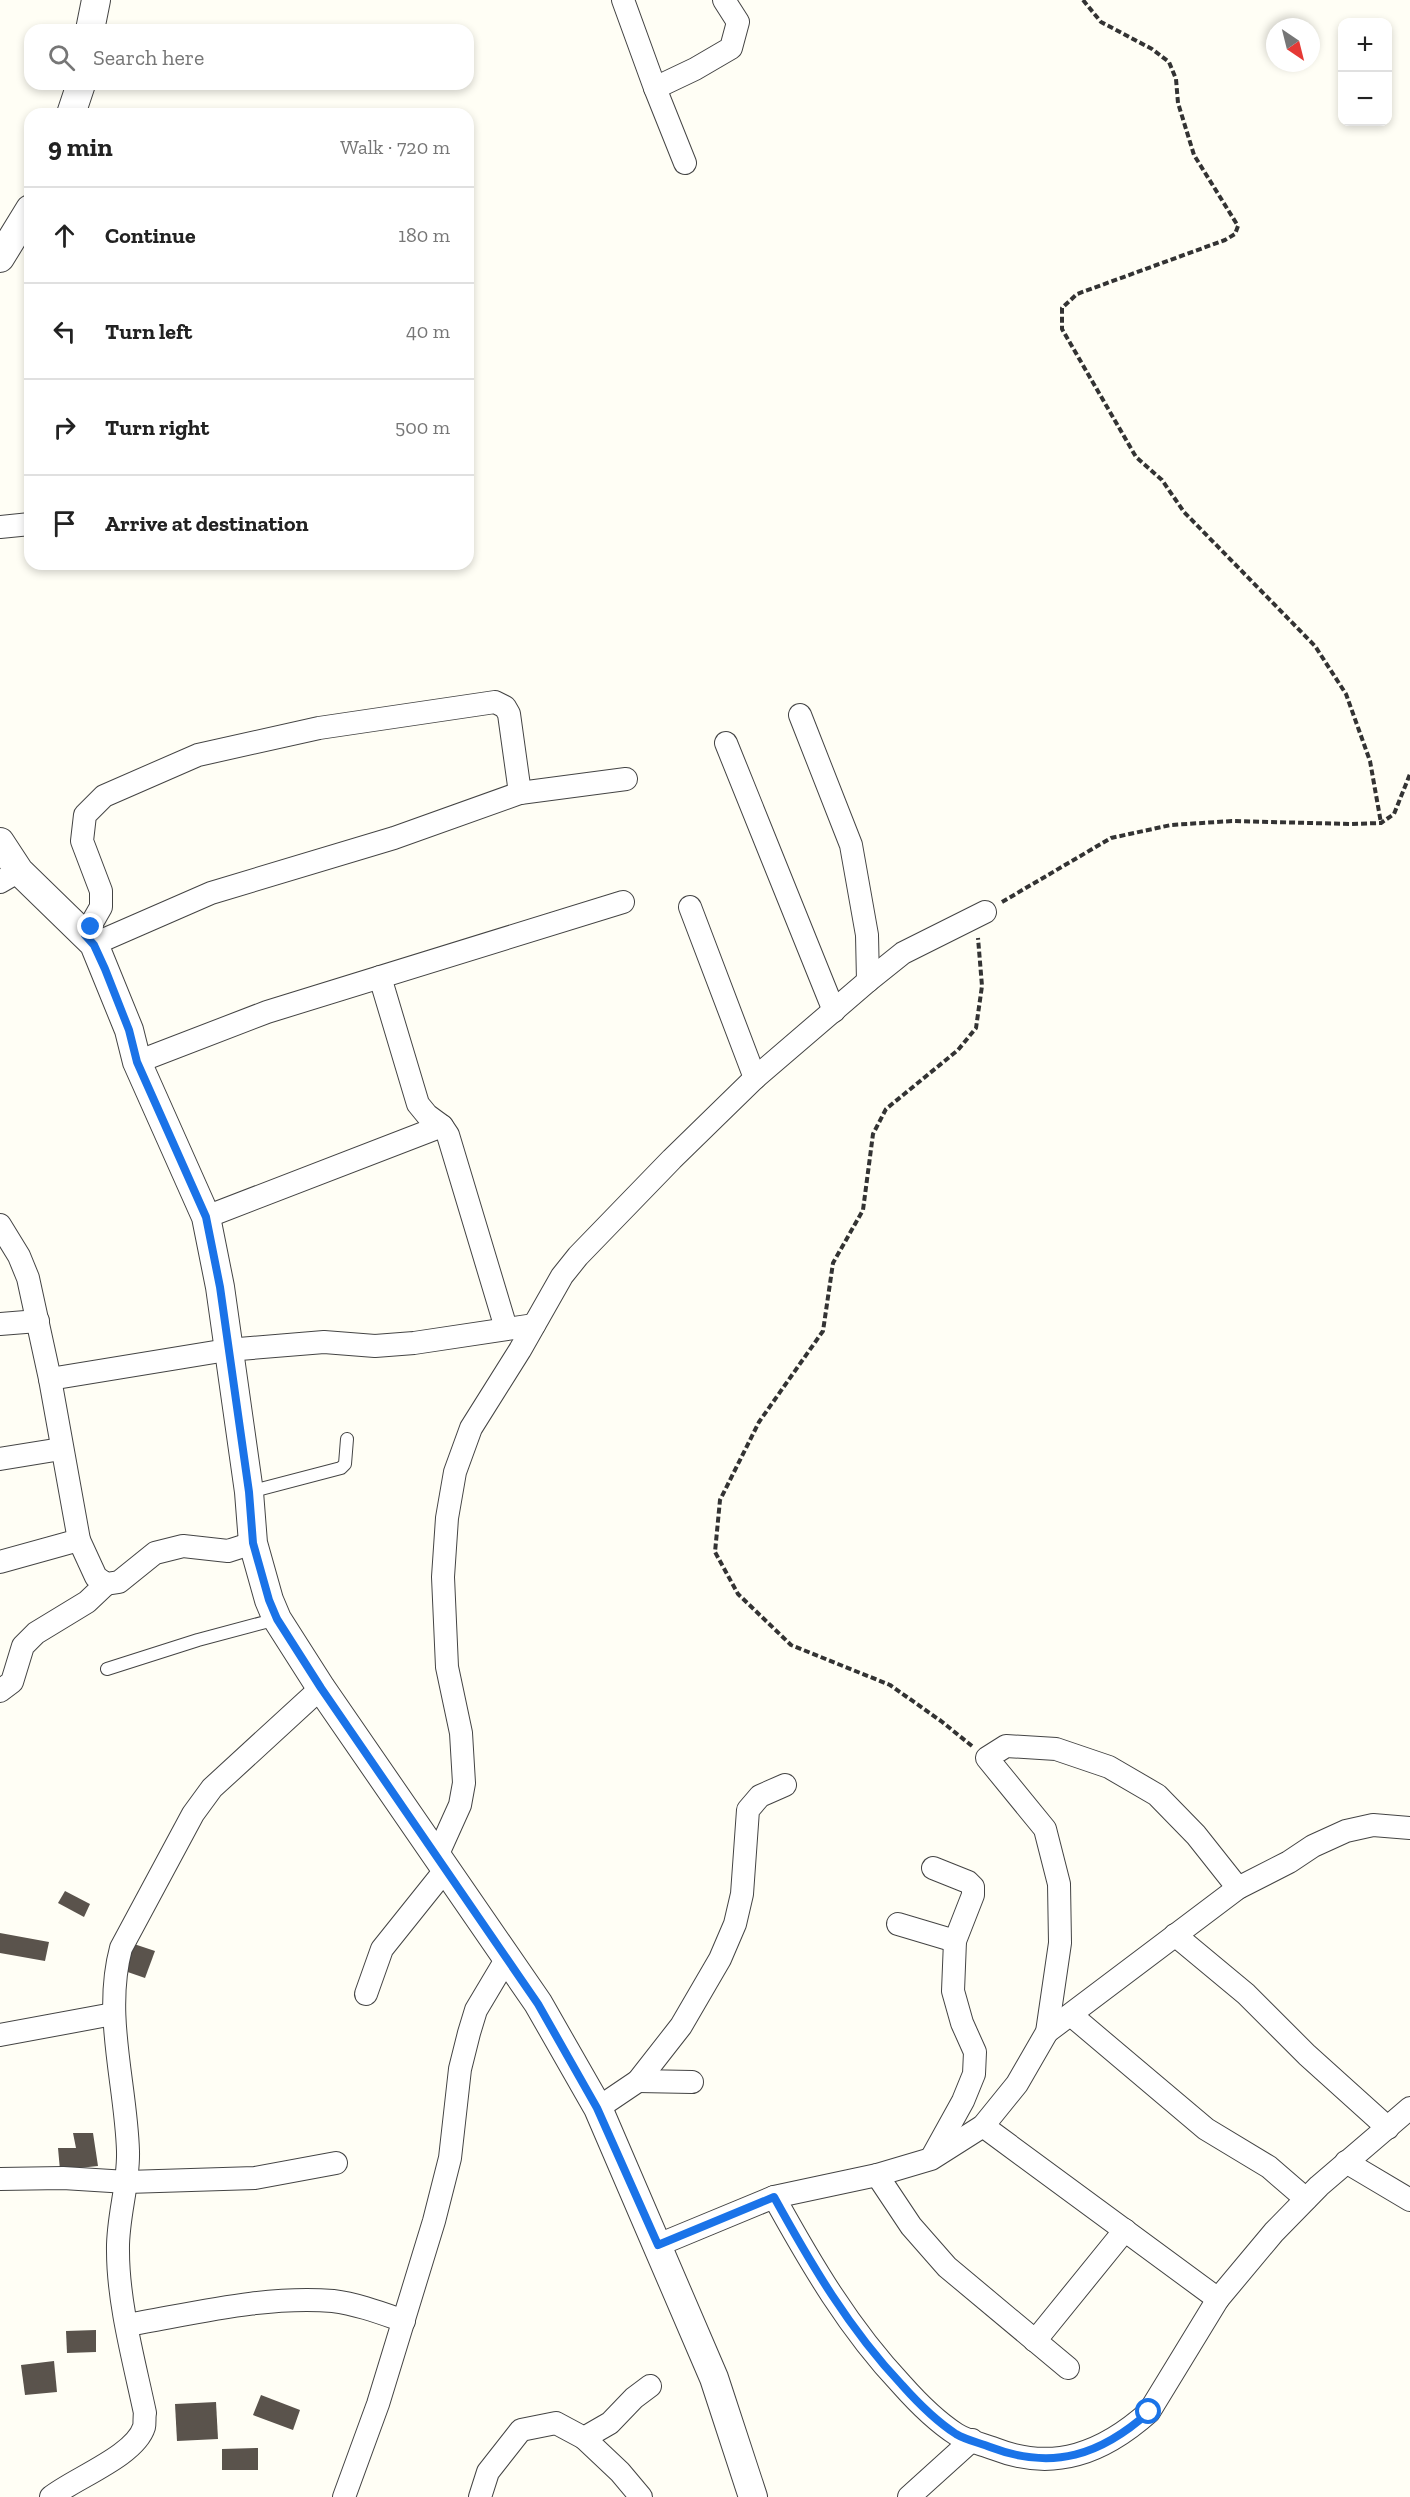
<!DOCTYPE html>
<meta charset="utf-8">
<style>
body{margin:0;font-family:"Zilla Slab",serif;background:#f6f6f6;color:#222}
.controls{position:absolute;right:18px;top:18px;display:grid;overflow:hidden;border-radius:12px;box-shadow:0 3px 9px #0003}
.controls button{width:54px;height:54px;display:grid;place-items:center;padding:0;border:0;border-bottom:2px solid #e0e0e0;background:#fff;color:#222;font:30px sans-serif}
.compass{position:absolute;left:1266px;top:18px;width:54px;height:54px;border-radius:50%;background:#fff;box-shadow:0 3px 9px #0003;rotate:145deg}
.stop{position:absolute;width:18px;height:18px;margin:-14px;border:4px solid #1a73e8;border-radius:50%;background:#fff}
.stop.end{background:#1a73e8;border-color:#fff;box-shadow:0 2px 6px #0008}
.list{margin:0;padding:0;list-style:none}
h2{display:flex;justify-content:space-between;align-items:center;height:78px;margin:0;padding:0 24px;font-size:26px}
h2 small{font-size:20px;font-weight:400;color:#767676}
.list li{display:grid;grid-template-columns:39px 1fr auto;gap:18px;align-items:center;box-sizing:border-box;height:96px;padding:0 24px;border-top:2px solid #e0e0e0}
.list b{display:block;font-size:22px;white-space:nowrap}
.list em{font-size:20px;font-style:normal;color:#767676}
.icon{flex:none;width:33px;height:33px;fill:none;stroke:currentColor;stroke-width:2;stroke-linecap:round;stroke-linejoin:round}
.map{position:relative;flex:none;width:1410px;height:2497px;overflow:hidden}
.search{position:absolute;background:#fff;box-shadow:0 3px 9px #0003;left:24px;top:24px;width:450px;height:66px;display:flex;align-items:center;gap:15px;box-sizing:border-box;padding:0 21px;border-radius:18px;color:#767676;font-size:22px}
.panel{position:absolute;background:#fff;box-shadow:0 3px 9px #0003;left:24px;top:108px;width:450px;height:462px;border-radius:18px}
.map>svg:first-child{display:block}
.building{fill:#5a534c}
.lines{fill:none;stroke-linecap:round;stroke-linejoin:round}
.service-casing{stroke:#444;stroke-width:14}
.minor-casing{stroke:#444;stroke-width:24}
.tertiary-casing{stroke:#444;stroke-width:30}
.path{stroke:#333;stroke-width:4;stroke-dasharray:6 3;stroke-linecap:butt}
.service{stroke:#fff;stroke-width:12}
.minor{stroke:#fff;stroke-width:22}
.tertiary{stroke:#fff;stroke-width:28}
.route{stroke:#1a73e8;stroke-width:8}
</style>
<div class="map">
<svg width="1410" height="2497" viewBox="0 0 1410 2497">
<rect width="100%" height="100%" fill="#fffef5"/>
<g class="building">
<polygon points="65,1891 90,1904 84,1917 58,1903"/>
<polygon points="0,1933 49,1942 45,1961 0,1953"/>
<polygon points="128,1942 155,1951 145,1978 119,1969"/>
<polygon points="73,2133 93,2133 98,2166 60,2170 58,2148 76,2148"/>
<polygon points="96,2330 96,2352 67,2353 66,2331"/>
<polygon points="54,2361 57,2392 25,2395 21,2365"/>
<polygon points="261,2395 300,2410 293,2430 253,2415"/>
<polygon points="216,2402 218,2439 177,2441 175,2404"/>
<polygon points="258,2448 258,2470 222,2470 222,2449"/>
</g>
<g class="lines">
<defs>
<g id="service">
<polyline points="249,1492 341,1468 345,1464 347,1439"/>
<polyline points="107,1669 198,1640 277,1619"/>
</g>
<g id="minor">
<polyline points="623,0 655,88 685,163"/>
<polyline points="655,88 695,69 731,48 738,22 724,0"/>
<polyline points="0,527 30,524"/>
<polyline points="800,715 851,845 867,935 868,981"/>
<polyline points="726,743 834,1011"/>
<polyline points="0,882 19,871"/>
<polyline points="690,907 755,1078"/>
<polyline points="85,935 101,907 101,891 82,841 85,815 104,796 198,755 319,728 495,702 505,707 509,714 520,793"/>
<polyline points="94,944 211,893 394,838 520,793 626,779"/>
<polyline points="380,977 418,1104 427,1115 442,1126 448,1135 506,1328"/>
<polyline points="137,1062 267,1012 623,902"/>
<polyline points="206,1217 442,1126"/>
<polyline points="0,1225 19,1256 28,1278 50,1379 79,1540 96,1577 106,1584 119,1582 155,1553 183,1546 228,1551 253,1543"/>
<polyline points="0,1324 38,1321"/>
<polyline points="50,1379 227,1350 324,1342 375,1346 414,1343 534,1325"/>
<polyline points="0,1459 61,1449"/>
<polyline points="0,1562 79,1540"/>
<polyline points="0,1691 12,1682 23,1646 36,1633 87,1602 106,1584"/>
<polyline points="437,1856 460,1805 464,1783 461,1733 447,1667 443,1577 447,1518 455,1472 471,1428 520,1350 562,1276 578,1256 672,1159 755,1078 868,981 903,953 985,912"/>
<polyline points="898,1924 955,1941"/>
<polyline points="1175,1935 1246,1994 1307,2055 1388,2128"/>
<polyline points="366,1994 382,1949 446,1869"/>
<polyline points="1071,2015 1206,2129 1269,2167 1306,2199"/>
<polyline points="1047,2032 1238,1888 1289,1862 1313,1846 1346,1831 1373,1825 1410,1828"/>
<polyline points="0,2035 113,2014"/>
<polyline points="638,2081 692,2082"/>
<polyline points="598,2108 638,2081 681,2026 720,1959 735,1924 742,1894 748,1810 760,1796 785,1785"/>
<polyline points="983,2126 1218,2299 1274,2232 1319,2186 1410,2108"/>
<polyline points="932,2157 963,2101 974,2074 975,2052 962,2023 953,1991 955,1941 973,1895 973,1887 968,1882 933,1868"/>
<polyline points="1346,2162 1410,2200"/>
<polyline points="877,2175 911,2226 947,2267 1068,2368"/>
<polyline points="0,2179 63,2178 127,2182 255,2178 336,2163"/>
<path d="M 774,2197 C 811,2264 849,2329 902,2385 C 918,2403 936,2421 956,2434 C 967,2441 982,2444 995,2449 C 1054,2472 1103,2453 1149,2412 L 1218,2299"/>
<polyline points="658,2245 774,2197 877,2175 931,2159 983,2126 1017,2084 1047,2032 1060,1943 1059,1884 1045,1829 987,1758 1006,1746 1056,1749 1109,1767 1157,1795 1196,1835 1238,1888"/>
<path d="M 127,2325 C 192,2314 267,2295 333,2301 C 357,2304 381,2313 404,2321"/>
<polyline points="1035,2341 1125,2230"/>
<polyline points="584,2438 620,2472 641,2497"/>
<path d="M 51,2497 C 75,2478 135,2456 144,2427 C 145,2423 144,2417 145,2413 C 134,2361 118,2303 118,2251 C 117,2218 129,2185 128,2151 C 126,2084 103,2015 121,1948 L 193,1814 L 212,1788 L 321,1688"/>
<polyline points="344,2497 378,2404 434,2221 450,2158 460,2069 469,2033 476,2010 507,1958"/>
<polyline points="480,2497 488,2472 521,2430 556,2423 584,2438 610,2423 634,2398 650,2386"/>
<polyline points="909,2497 972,2440"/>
</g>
<g id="tertiary">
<polyline points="90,30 96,0"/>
<polyline points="71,114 81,84"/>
<polyline points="0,258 30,209"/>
<polyline points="0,842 19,871 94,944 129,1030 137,1062 206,1217 220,1287 249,1492 253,1543 269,1600 277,1619 321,1688 538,2003 598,2108 714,2378 753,2497"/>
</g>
</defs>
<use href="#service" class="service-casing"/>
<use href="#minor" class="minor-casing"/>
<use href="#tertiary" class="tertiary-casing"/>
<g class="path">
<polyline points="1083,0 1101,22 1152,49 1169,62 1176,79 1178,103 1194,155 1238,226 1235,234 1225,240 1077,294 1062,308 1062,329 1136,457 1162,480 1184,512 1315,646 1346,694 1370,761 1381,823"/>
<polyline points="1002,902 1111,838 1171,825 1232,821 1350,824 1381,823 1394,814 1410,774"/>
<polyline points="972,1746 941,1721 890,1685 791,1645 738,1594 715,1552 720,1500 759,1422 823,1331 833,1263 863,1210 873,1134 886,1109 958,1050 976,1028 982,986 978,938"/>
</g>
<use href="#service" class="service"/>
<use href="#minor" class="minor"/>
<use href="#tertiary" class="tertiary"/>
</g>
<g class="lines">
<path class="route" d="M 91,927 L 85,935 L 94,945 L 105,969 L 129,1030 L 137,1062 L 206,1217 L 220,1287 L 249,1492 L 253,1543 L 269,1600 L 277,1619 L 321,1688 L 538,2004 L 597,2108 L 658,2245 L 774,2197 C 811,2264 849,2329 902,2385 C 918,2403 936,2421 956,2434 C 966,2440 980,2443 990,2447 C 1053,2471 1101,2455 1149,2412"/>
</g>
</svg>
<div class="controls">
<button>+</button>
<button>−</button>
</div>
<svg class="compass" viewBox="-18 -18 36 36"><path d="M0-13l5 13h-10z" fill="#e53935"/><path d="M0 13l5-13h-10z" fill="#767676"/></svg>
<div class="stop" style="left:1149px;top:2412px"></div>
<div class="stop end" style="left:91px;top:927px"></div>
<div class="search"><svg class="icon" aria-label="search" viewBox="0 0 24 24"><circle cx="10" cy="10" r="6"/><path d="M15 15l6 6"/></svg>Search here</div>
<section class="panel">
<h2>9 min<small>Walk · 720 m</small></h2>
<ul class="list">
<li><svg class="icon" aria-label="ahead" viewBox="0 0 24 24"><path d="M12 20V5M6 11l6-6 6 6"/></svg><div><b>Continue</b></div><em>180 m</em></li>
<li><svg class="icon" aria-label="left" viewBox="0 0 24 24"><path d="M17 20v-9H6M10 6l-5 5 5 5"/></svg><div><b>Turn left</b></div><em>40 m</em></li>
<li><svg class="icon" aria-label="right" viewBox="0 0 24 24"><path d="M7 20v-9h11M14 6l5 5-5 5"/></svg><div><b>Turn right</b></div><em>500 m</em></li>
<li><svg class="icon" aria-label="arrive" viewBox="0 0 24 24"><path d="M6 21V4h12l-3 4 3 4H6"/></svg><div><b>Arrive at destination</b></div></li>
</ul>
</section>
</div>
